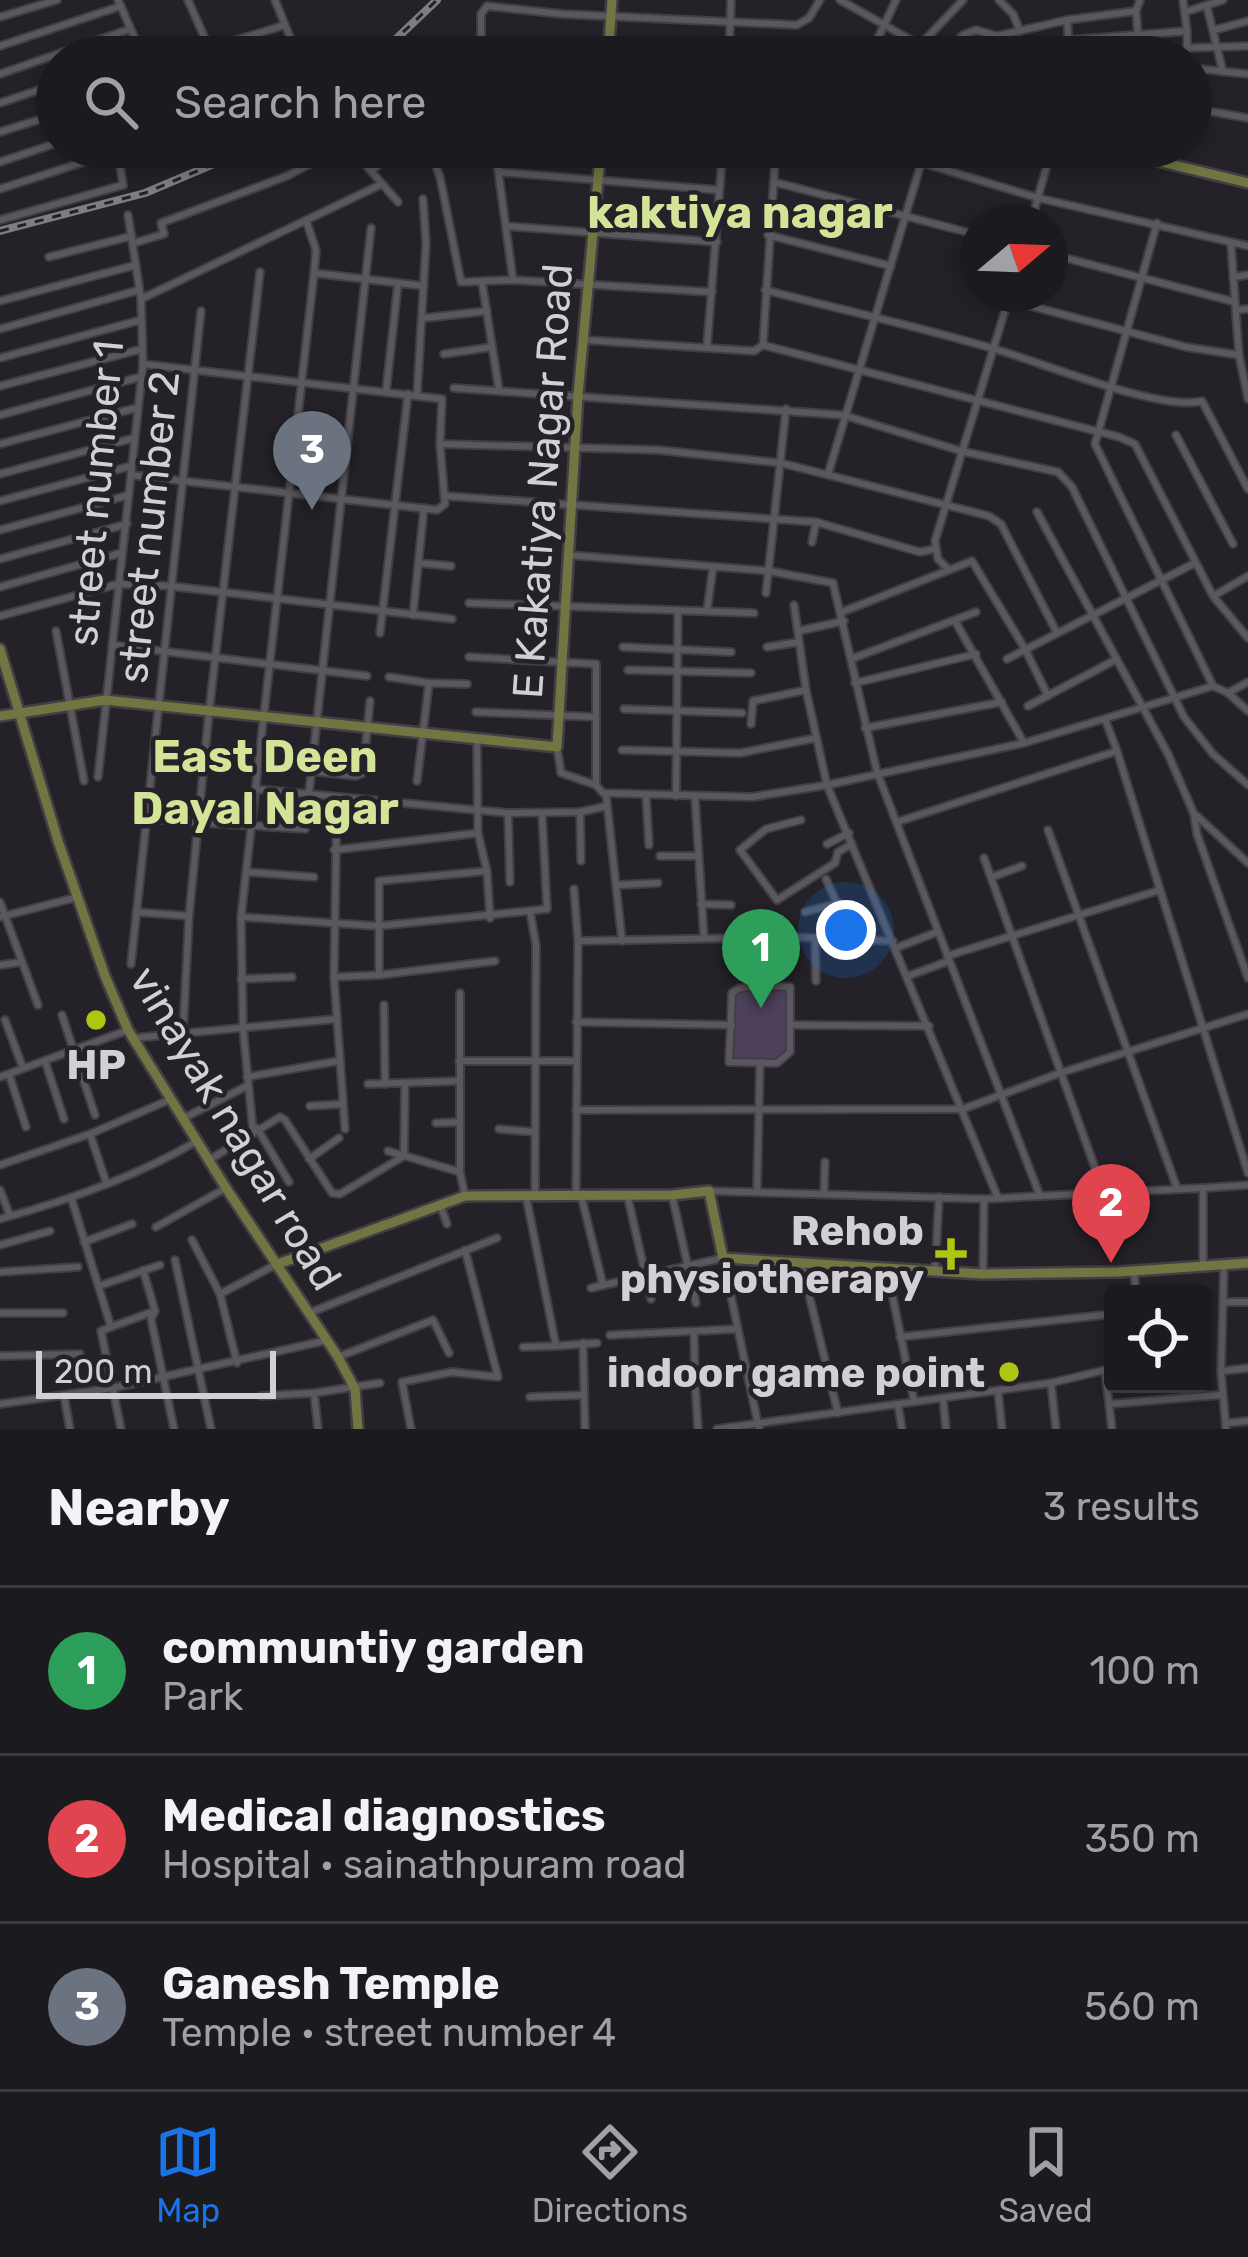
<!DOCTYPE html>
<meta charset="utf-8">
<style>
body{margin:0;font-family:Rubik,sans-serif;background:#242327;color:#f1f3f6}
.controls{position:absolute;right:36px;bottom:36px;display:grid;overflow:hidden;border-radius:12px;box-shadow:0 6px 18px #0003}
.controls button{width:108px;height:108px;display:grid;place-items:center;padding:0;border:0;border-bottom:3px solid #39383c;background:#1b1a1e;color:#f1f3f6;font:60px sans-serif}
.compass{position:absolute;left:960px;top:204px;width:108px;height:108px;border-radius:50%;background:#1b1a1e;box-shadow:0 6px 18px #0003;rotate:71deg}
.scale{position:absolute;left:36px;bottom:30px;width:240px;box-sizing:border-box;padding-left:12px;border:6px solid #d2d0d5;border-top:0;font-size:33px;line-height:42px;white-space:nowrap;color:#d2d0d5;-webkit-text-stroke:9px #242228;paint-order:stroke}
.you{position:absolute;left:846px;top:930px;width:42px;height:42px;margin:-30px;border:9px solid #fff;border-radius:50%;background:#1a73e8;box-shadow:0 0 0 18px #1a73e833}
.badge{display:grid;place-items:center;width:78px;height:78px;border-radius:50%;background:#1a73e8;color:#fff;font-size:39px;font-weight:700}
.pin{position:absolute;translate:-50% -99px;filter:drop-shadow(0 3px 6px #0008)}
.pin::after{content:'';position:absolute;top:63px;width:42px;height:36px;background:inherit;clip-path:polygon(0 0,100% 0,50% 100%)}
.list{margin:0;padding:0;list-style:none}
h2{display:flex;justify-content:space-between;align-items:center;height:156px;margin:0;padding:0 48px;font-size:51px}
h2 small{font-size:39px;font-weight:400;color:#a0a1a4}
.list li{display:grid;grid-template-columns:78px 1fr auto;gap:36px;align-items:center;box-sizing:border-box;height:168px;padding:0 48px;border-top:3px solid #39383c}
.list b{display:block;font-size:45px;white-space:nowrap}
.list p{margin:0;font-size:39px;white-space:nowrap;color:#a0a1a4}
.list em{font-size:39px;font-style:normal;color:#a0a1a4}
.icon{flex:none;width:66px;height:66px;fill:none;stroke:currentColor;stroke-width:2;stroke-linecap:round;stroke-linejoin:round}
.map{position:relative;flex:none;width:1248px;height:1429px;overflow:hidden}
.search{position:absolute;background:#1b1a1e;box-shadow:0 6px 18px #0003;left:36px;right:36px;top:36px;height:132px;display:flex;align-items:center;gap:30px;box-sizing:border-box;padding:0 42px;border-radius:66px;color:#a0a1a4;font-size:45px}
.sheet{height:660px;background:#1b1a1e}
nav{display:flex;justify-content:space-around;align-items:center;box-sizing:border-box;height:168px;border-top:3px solid #39383c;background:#1b1a1e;font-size:33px;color:#a0a1a4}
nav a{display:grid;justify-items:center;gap:6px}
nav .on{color:#1a73e8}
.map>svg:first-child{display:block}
.green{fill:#4c405a}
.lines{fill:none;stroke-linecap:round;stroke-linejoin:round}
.street-casing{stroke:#413e44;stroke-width:10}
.secondary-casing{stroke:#413e44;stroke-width:14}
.street{stroke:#5a575e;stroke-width:6}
.secondary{stroke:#707542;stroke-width:9}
.rail-casing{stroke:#7f7d82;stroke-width:8}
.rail{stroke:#242228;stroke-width:3;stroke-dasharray:9;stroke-linecap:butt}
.poi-dot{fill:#acc611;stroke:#242228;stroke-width:4.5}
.labels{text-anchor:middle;stroke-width:9;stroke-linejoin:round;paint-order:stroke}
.street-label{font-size:42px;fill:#d2d0d5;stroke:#242228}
.poi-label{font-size:42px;font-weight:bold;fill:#d2d0d5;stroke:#242228;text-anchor:end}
.neighbourhood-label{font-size:45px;font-weight:bold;fill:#d3e498;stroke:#242228}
</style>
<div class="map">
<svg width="1248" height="1429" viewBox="0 0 1248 1429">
<rect width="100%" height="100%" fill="#242228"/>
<polygon class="green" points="788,987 790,1052 776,1061 729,1062 734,990"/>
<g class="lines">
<defs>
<g id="street">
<polyline points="118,0 143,57"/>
<polyline points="188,0 213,57"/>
<polyline points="275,0 298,57"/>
<polyline points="840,0 911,40 976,57"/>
<polyline points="999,0 1013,14 1020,31"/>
<polyline points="1183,0 1187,31"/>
<polyline points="1207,7 1223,72"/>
<polyline points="1185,12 1223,0"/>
<polyline points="0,17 57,0"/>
<polyline points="1067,20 1070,57"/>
<polyline points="1214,30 1248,21"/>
<polyline points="1069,40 1187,31 1187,48 1248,46"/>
<polyline points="922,43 963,0"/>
<polyline points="0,46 121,6"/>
<polyline points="949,50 963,35 976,30 997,36 1067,20 1136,11"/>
<polyline points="182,57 285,25"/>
<polyline points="481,57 481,14 487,6 562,14 797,25 809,18 820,0"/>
<polyline points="729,57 731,0"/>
<polyline points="869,57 896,0"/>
<polyline points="1140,57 1136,11 1140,0"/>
<polyline points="1191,68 1248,74"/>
<polyline points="0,74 130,29"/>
<polyline points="0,103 57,84"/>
<polyline points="1191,108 1248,118"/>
<polyline points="0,132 57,114"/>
<polyline points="350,147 398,202"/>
<polyline points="429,147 440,177 461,282 513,280 712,292"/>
<polyline points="461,147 462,159"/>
<polyline points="495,147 513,280"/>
<polyline points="870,147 1038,198 1248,246"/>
<polyline points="0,162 57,143"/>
<polyline points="371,171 401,147"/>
<polyline points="499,172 719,190"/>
<polyline points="774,182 978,235"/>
<polyline points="0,189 118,151"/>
<polyline points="0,220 123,185 117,147"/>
<polyline points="1031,222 1052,147"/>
<polyline points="1157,223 1095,444 1213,686 1228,693 1248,682"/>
<polyline points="506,226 717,242"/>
<polyline points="768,235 891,266"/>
<polyline points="134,243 164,234 161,223 287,176 342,147"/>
<polyline points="1231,244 1239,355 1248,399"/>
<polyline points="1050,254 1235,302"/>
<polyline points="49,257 132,236"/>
<polyline points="314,273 424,286"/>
<polyline points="1233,277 1248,275"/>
<polyline points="482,282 499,390"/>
<path d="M 765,290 C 842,310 921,327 998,350 C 1043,363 1162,412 1202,401 L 1248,489"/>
<polyline points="141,299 382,184"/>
<polyline points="1008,300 1186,347 1239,355"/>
<polyline points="0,301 136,265"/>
<polyline points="1236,310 1248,309"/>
<polyline points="425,318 487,311"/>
<polyline points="0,329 139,290"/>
<polyline points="585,340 754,351 763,345 1119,437 1135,444 1213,596 1248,638"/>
<polyline points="763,345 776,147"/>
<polyline points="707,347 723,147"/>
<polyline points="444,354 492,347"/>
<polyline points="0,358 141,320"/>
<polyline points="0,386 142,349"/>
<polyline points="454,388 843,415 961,451 1058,472 1072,487 1184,717 1213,754 1248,785"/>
<polyline points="386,392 398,284"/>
<polyline points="417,395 426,243 423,199"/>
<polyline points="0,415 140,377"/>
<polyline points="1176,435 1233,544"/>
<polyline points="0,444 136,408"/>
<polyline points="440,444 658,450 781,463 989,516 1001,524 1057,633"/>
<polyline points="829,471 926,147"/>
<polyline points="0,474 134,438"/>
<polyline points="131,475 437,510 445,504 440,444 442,399 143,364"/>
<polyline points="446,496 816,522 920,552 934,549"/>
<polyline points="0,501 131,466"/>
<polyline points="1037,512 1168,754 1194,814 1197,834 1248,978"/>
<polyline points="0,530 129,495"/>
<polyline points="812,542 816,522"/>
<polyline points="568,555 769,571 833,583 877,772 1040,1196 1203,1188 1203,1267"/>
<polyline points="0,559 127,524"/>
<polyline points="418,563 451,566"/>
<polyline points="948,569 938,559 935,541 1010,294"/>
<polyline points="0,587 121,553"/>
<polyline points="766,593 786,409"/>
<polyline points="1215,595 1248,576"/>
<polyline points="469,603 754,613"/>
<polyline points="794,605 806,690 827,785 998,1198"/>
<polyline points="707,611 713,567"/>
<polyline points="842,612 972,561 1025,649 1048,696"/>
<polyline points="413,615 424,508"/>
<polyline points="0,616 118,584 170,586 452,619"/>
<polyline points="955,621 1024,743"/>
<polyline points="56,631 84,781"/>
<polyline points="798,631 844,621"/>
<polyline points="380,633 408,394"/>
<polyline points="112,645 367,676"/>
<polyline points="623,647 731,652"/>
<polyline points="767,647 799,642"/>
<polyline points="469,657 596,664 596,785"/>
<polyline points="851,659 976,612"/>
<polyline points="1007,659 1195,563"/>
<polyline points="628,670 751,673"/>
<polyline points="389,677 429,683"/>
<polyline points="855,683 976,654"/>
<polyline points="1228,693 1248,711"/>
<polyline points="1028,706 1117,659"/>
<polyline points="624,709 742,713"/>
<polyline points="476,712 596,717"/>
<polyline points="1105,719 1117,751"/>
<polyline points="751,724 753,701 806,690"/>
<polyline points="865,728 1002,702"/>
<polyline points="477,741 478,833 487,871 490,918"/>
<polyline points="557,747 561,773 596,785 603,793 752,797 827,785 1024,743 1213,686"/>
<polyline points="622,750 740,753 816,738"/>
<polyline points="311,771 356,776 363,773 370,701"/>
<polyline points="98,777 143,364 141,299 128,215"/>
<polyline points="417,781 429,683 467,684"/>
<polyline points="255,789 508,813 580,812 607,806"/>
<polyline points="606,794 622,941"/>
<polyline points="646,795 649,845"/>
<polyline points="676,796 678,610"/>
<polyline points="337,798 334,977 345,1129"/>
<polyline points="695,798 704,938"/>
<polyline points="580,812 581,861"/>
<polyline points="508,813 510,882"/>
<polyline points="1197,816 1248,863"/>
<polyline points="146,819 305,829 371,228"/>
<polyline points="801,820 766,829 740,850 777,900 835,863 838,852 852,844"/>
<polyline points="897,822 1117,751 1248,1173"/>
<polyline points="1048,830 1177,1188"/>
<polyline points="827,844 849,833"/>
<polyline points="334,850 478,833"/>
<polyline points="660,856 696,856"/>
<polyline points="984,858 1104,1193"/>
<polyline points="246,872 314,877"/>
<polyline points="992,877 1022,866"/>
<polyline points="826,879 853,940"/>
<polyline points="617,885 658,883"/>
<polyline points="574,889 578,941 576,1195"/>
<polyline points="0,902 38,1005"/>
<polyline points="701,904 731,905"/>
<polyline points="530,911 536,945 535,1195"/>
<polyline points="136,912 189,916"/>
<polyline points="805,912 839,903"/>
<polyline points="0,917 78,897"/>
<polyline points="241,917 378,926 547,909 542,813"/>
<polyline points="763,938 763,986"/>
<polyline points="815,938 816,981"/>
<polyline points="578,941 791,937 893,941"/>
<polyline points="896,948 937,932"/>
<polyline points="947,956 1160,890"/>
<polyline points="131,964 201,311"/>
<polyline points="0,965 22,962"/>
<polyline points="379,975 379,881 487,871"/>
<polyline points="908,976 949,961"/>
<polyline points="334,977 379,975 495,961"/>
<polyline points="241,979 292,977"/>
<polygon points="763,986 790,987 790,1052 777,1063 729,1062 732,993 740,988"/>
<polyline points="460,993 460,1172 465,1196"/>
<polyline points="384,1005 385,1084"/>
<polyline points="62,1015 95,1115"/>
<polyline points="5,1020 23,1068"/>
<polyline points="576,1022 732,1025"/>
<polyline points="791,1025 929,1026"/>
<polyline points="183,1032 189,916 209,712 260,272"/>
<polyline points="134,1038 336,1019"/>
<polyline points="45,1061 64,1119"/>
<polyline points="459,1061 576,1061"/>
<polyline points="9,1074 26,1127"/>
<polyline points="0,1077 128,1030"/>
<polyline points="247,1077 338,1061"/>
<polyline points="368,1084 459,1081"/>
<polyline points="310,1106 343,1104"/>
<polyline points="576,1110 963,1109 1060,1073 1248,1014"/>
<polyline points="184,1118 245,1087"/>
<polyline points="436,1123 460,1122"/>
<polyline points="257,1128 289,1182"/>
<polyline points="499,1129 535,1132"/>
<polyline points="253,1131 243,1028 241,917 314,273 316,250 306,220"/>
<polyline points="90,1134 106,1182"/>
<polyline points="388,1151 460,1172"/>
<polyline points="309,1159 339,1138"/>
<polyline points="209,1160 280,1117 285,1120 332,1193 340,1194 404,1156 405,1083"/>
<polyline points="0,1165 90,1134 169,1100"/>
<polyline points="1204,1188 1248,1185"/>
<polyline points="0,1190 10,1216"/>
<polyline points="709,1191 984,1199 1040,1196"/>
<polyline points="757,1191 760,1062"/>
<polyline points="824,1192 825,1162"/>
<polyline points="627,1194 651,1299"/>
<polyline points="581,1195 603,1285"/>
<polyline points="672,1195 696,1303"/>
<polyline points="526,1196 556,1346 597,1343"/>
<polyline points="71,1197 111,1327 101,1331 121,1429"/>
<polyline points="441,1207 447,1224"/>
<path d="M 0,1219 C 66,1201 138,1176 197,1141"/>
<polyline points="156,1227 226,1188"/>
<polyline points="192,1240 220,1294"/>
<polyline points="84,1242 132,1224"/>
<polyline points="0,1245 50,1231"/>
<polyline points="175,1260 211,1429"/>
<polyline points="801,1262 838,1413"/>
<polyline points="1224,1265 1221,1371 1226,1429"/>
<polyline points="887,1269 914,1401"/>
<polyline points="143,1270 155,1311 151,1319 174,1429"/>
<polyline points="935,1271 939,1197"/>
<polyline points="1134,1271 1136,1294"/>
<polyline points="0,1272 78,1267"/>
<polyline points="983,1273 984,1199"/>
<polyline points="99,1286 160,1265"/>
<polyline points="591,1288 723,1258 759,1429"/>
<polyline points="1225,1302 1248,1302"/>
<polyline points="0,1313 63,1313"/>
<polyline points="309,1313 497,1238"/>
<polyline points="111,1327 152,1312"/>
<polyline points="694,1333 695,1382 726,1377"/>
<polyline points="610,1335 738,1329"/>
<polyline points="900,1337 1113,1314"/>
<polyline points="583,1343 585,1429"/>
<polyline points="523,1347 556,1346"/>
<polyline points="0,1356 80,1354"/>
<polyline points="338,1357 433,1320 449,1353"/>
<polyline points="237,1363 220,1294 275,1265"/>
<polyline points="1105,1370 1112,1429"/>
<polyline points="1222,1371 1248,1368"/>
<polyline points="1051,1383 1056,1429"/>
<polyline points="610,1386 695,1382 698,1429"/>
<polyline points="998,1391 1002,1429"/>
<polyline points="314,1393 318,1429"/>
<polyline points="64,1396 70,1429"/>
<polyline points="261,1396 314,1393 380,1383"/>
<polyline points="530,1397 584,1395"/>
<polyline points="943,1398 946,1429"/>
<polyline points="0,1404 113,1388 324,1341"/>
<polyline points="1110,1404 1220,1395"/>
<polyline points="898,1405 902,1429"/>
<polyline points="1226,1423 1248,1421"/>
<polyline points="411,1429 402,1382 452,1372 498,1377 465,1250"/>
<polyline points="717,1429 1051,1383 1113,1368"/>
</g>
<g id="secondary">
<polyline points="608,57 612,0"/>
<polyline points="1099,147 1248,183"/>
<polyline points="0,649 58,841 105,976 128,1030 226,1188 338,1357 355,1389 358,1429"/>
<polyline points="0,716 105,700 557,747 578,395 601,147"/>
<polyline points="278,1264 465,1196 672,1195 709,1191 723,1258 983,1274 1119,1272 1248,1263"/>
</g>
</defs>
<use href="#street" class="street-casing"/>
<use href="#secondary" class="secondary-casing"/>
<use href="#street" class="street"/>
<use href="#secondary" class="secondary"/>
<defs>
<g id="rail">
<polyline points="377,57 437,0"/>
<polyline points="0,231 145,193 254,147"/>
</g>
</defs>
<use href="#rail" class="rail-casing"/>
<use href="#rail" class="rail"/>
</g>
<g class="poi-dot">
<circle cx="96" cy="1020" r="12"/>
<path d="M945 1236h12v12h12v12h-12v12h-12v-12h-12v-12h12z"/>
<circle cx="1009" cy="1372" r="12"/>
</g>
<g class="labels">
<g class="street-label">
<text transform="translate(542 481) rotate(-86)" y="15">E Kakatiya Nagar Road</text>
<text transform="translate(95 493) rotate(-85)" y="15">street number 1</text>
<text transform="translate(148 527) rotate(-84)" y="15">street number 2</text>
<text transform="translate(236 1128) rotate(59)" y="15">vinayak nagar road</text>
</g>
<g class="poi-label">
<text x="96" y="1079" text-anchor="middle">HP</text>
<text x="924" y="1245">Rehob<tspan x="924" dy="48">physiotherapy</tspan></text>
<text x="985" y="1387">indoor game point</text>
</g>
<g class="neighbourhood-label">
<text x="740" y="228">kaktiya nagar</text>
<text x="265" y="772">East Deen<tspan x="265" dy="52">Dayal Nagar</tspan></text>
</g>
</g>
</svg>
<div class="controls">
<button><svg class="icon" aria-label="locate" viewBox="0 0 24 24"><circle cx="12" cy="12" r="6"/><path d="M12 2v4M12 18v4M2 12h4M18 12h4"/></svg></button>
</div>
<svg class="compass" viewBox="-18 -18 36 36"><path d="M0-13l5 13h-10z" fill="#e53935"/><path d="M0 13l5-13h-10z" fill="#a0a1a4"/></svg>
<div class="scale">200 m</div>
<div class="you"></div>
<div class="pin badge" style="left:761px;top:1008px;background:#2e9e5b">1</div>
<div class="pin badge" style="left:1111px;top:1263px;background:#e0444e">2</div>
<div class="pin badge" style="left:312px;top:510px;background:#6b7280">3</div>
<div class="search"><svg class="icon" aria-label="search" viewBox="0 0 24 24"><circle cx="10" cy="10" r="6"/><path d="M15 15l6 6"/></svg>Search here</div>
</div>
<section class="sheet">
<h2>Nearby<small>3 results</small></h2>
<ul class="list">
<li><span class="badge" style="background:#2e9e5b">1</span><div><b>communtiy garden</b><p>Park</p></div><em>100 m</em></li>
<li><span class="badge" style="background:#e0444e">2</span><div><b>Medical diagnostics</b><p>Hospital · sainathpuram road</p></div><em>350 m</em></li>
<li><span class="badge" style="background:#6b7280">3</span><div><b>Ganesh Temple</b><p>Temple · street number 4</p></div><em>560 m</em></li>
</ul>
</section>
<nav>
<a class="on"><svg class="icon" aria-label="map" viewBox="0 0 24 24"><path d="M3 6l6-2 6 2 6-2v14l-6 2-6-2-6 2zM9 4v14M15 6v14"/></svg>Map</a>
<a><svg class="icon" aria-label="directions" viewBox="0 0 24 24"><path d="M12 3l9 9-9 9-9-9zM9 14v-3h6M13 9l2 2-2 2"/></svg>Directions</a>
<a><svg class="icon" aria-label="saved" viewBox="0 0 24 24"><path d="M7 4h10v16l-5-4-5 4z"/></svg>Saved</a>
</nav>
